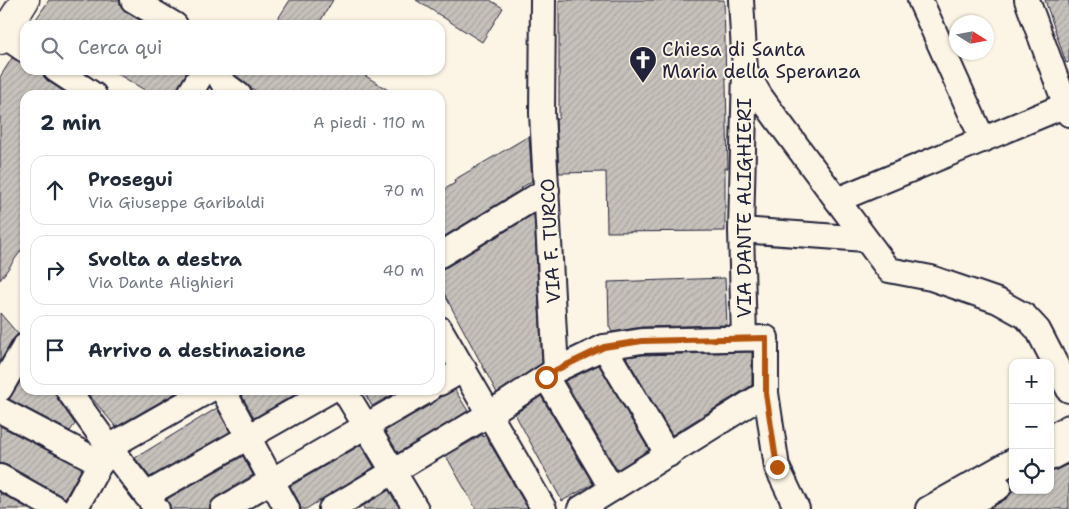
<!DOCTYPE html>
<html lang="it">
<meta charset="utf-8">
<style>
body{margin:0;font-family:"Shantell Sans",sans-serif;background:#f6f6f7;color:#1f2937}
.controls{position:absolute;right:15px;bottom:15px;display:grid;overflow:hidden;border-radius:10px;box-shadow:0 1px 4px #0004}
.controls button{width:45px;height:45px;display:grid;place-items:center;padding:0;border:0;border-bottom:1px solid #e0e1e3;background:#fff;color:#1f2937;font:25px sans-serif}
.compass{position:absolute;left:949px;top:15px;width:45px;height:45px;border-radius:50%;background:#fff;box-shadow:0 1px 4px #0004;rotate:101deg}
.stop{position:absolute;width:15px;height:15px;margin:-11px;border:4px solid #b45309;border-radius:50%;background:#fff}
.stop.end{background:#b45309;border-color:#fff;box-shadow:0 1px 5px #0008}
.list{margin:0;padding:0;list-style:none}
h2{display:flex;justify-content:space-between;align-items:center;height:65px;margin:0;padding:0 20px;font-size:21px}
h2 small{font-size:16px;font-weight:400;color:#747a83}
.list li{display:grid;grid-template-columns:32px 1fr auto;gap:15px;align-items:center;box-sizing:border-box;height:70px;margin:0 10px 10px;padding:0 10px;border:1px solid #e0e1e3;border-radius:15px}
.list b{display:block;font-size:19px;white-space:nowrap}
.list p{margin:0;font-size:16px;white-space:nowrap;color:#747a83}
.list em{font-size:16px;font-style:normal;color:#747a83}
.icon{flex:none;width:28px;height:28px;fill:none;stroke:currentColor;stroke-width:2;stroke-linecap:round;stroke-linejoin:round}
.map{position:relative;flex:none;width:1069px;height:509px;overflow:hidden}
.search{position:absolute;background:#fff;box-shadow:0 1px 4px #0004;left:20px;top:20px;width:425px;height:55px;display:flex;align-items:center;gap:12px;box-sizing:border-box;padding:0 18px;border-radius:15px;color:#747a83;font-size:19px}
.panel{position:absolute;background:#fff;box-shadow:0 1px 4px #0004;left:20px;top:90px;width:425px;height:305px;border-radius:15px}
.map>svg:first-child{display:block}
.building{fill:url(#building-hatch);stroke:#22223b}
.lines{fill:none;stroke-linecap:round;stroke-linejoin:round}
.minor-casing{stroke:#22223b;stroke-width:28}
.major-casing{stroke:#22223b;stroke-width:31}
.minor{stroke:#fcf5e5;stroke-width:24}
.major{stroke:#fcf5e5;stroke-width:28}
.route{stroke:#b45309;stroke-width:6}
.labels{text-anchor:middle;stroke-width:4;stroke-linejoin:round;paint-order:stroke}
.poi-label{font-size:19px;fill:#22223b;stroke:#fcf5e5;text-anchor:start}
.street-label{font-size:19px;fill:#22223b;stroke:#fcf5e5}
</style>
<div class="map">
<svg width="1069" height="509" viewBox="0 0 1069 509">
<defs>
<pattern id="building-hatch" width="6" height="6" patternUnits="userSpaceOnUse" patternTransform="scale(1.25)"><rect width="6" height="6" fill="#c6c1bb"/><path d="M-1 1l2-2M0 6l6-6M5 7l2-2" fill="none" stroke="#aaa6a2"/></pattern>
</defs>
<rect width="100%" height="100%" fill="#fcf5e5"/>
<filter id="ink" filterUnits="userSpaceOnUse"><feTurbulence type="fractalNoise" baseFrequency=".02" numOctaves="2"/><feDisplacementMap in="SourceGraphic" scale="10" xChannelSelector="R" yChannelSelector="G"/><feConvolveMatrix kernelMatrix="1 2 1 2 8 2 1 2 1" color-interpolation-filters="sRGB"/></filter>
<g filter="url(#ink)">
<g class="building">
<polygon points="49,0 119,0 121,6 126,12 148,25 32,25"/>
<polygon points="290,0 333,0 318,25 274,25"/>
<polygon points="416,0 490,0 503,8 482,42"/>
<polygon points="559,0 724,0 728,168 725,168 725,231 607,232 606,172 559,173 556,120 559,118"/>
<polygon points="1045,0 1069,0 1069,62 1066,63"/>
<polygon points="12,58 25,64 25,70 42,70 44,77 48,81 69,95 25,95 25,245 0,280 0,77"/>
<polygon points="111,70 188,70 174,95 153,95"/>
<polygon points="232,70 356,70 396,95 262,95 250,87 234,74"/>
<polygon points="529,136 532,181 521,188 522,189 440,239 440,192 455,183 454,180"/>
<polygon points="534,214 542,363 497,393 440,286 440,269 447,267"/>
<polygon points="725,278 727,325 642,327 612,332 609,326 608,282"/>
<polygon points="0,313 18,334 13,339 0,362"/>
<polygon points="752,352 752,385 672,435 626,357 643,355"/>
<polygon points="599,365 649,450 617,470 565,381"/>
<polygon points="25,374 25,390 54,390 57,398 75,424 70,431 9,399"/>
<polygon points="85,390 181,390 116,427"/>
<polygon points="247,390 303,390 254,418 241,394"/>
<polygon points="363,390 401,390 372,406"/>
<polygon points="455,390 468,411 398,453 385,431 435,402 440,397"/>
<polygon points="541,396 593,484 562,501 515,414"/>
<polygon points="217,408 230,432 150,477 135,458"/>
<polygon points="0,426 82,468 65,498 7,465 0,463"/>
<polygon points="482,435 483,437 485,435 528,509 476,509 446,456"/>
<polygon points="361,445 374,467 306,509 301,509 299,502 290,486"/>
<polygon points="243,456 253,475 216,497 211,503 209,509 170,509 167,499"/>
<polygon points="1069,464 1069,509 989,509 1006,499 1014,490 1050,490 1050,472"/>
<polygon points="389,490 400,509 364,509 363,506"/>
<polygon points="0,493 29,509 0,509"/>
</g>
<g class="lines">
<defs>
<g id="minor">
<polyline points="133,0 175,25"/>
<polyline points="543,0 542,113 556,370"/>
<polyline points="741,0 745,70 741,230 744,338"/>
<polyline points="920,0 983,140"/>
<polyline points="1027,0 1069,114"/>
<polyline points="3,35 25,50"/>
<polyline points="56,70 94,95"/>
<polyline points="216,70 223,83 239,95"/>
<polyline points="745,70 760,96 776,118 889,270 931,278 998,301 1025,316 1038,330 1069,390"/>
<polyline points="189,95 204,70"/>
<polyline points="837,200 1066,105"/>
<polyline points="741,230 865,239"/>
<polyline points="440,255 547,190"/>
<polyline points="440,329 544,509"/>
<polyline points="604,347 668,455"/>
<polyline points="546,377 612,489"/>
<polyline points="440,383 464,369"/>
<polyline points="0,389 25,346"/>
<polyline points="68,390 109,447 157,509"/>
<polyline points="223,390 287,509"/>
<polyline points="344,390 416,509"/>
<polyline points="0,410 101,463"/>
<polyline points="1050,438 1069,427"/>
<polyline points="1050,458 1069,448"/>
<polyline points="0,477 57,509"/>
<polyline points="146,495 331,390"/>
<polyline points="75,509 109,447 209,390"/>
<polyline points="223,509 428,390"/>
<polyline points="331,509 489,414 556,370 604,347 642,341 766,338 766,393 777,467 797,509"/>
<polyline points="580,509 766,393"/>
<polyline points="928,509 1013,461"/>
<polyline points="962,509 999,487"/>
</g>
<polyline id="major" points="0,40 25,0"/>
</defs>
<use href="#minor" class="minor-casing"/>
<use href="#major" class="major-casing"/>
<use href="#minor" class="minor"/>
<use href="#major" class="major"/>
</g>
</g>
<g class="lines" filter="url(#ink)">
<polyline class="route" points="546,377 556,370 604,347 642,341 766,338 766,393 777,467"/>
</g>
<defs>
<symbol id="church-pin" viewBox="-11 -11 22 30"><path d="M0 17L-7.5 6A9.5 9.5 0 1 1 7.5 6Z" fill="#22223b" stroke="#fcf5e5"/><path d="M-1.2-6h2.4v3.5h3.3v2.4h-3.3V6h-2.4V-.1h-3.3v-2.4h3.3Z" fill="#fff"/></symbol>
</defs>
<g fill-rule="evenodd">
<use href="#church-pin" x="627" y="44" width="32" height="43"/>
</g>
<g class="labels">
<g class="poi-label">
<text x="662" y="56">Chiesa di Santa<tspan x="662" dy="22">Maria della Speranza</tspan></text>
</g>
<g class="street-label">
<text transform="translate(744 208) rotate(-90)" y="7">VIA DANTE ALIGHIERI</text>
<text transform="translate(550 241) rotate(-93)" y="7">VIA F. TURCO</text>
</g>
</g>
</svg>
<div class="controls">
<button>+</button>
<button>−</button>
<button><svg class="icon" aria-label="locate" viewBox="0 0 24 24"><circle cx="12" cy="12" r="6"/><path d="M12 2v4M12 18v4M2 12h4M18 12h4"/></svg></button>
</div>
<svg class="compass" viewBox="-18 -18 36 36"><path d="M0-13l5 13h-10z" fill="#e53935"/><path d="M0 13l5-13h-10z" fill="#747a83"/></svg>
<div class="stop" style="left:546px;top:377px"></div>
<div class="stop end" style="left:777px;top:467px"></div>
<div class="search"><svg class="icon" aria-label="search" viewBox="0 0 24 24"><circle cx="10" cy="10" r="6"/><path d="M15 15l6 6"/></svg>Cerca qui</div>
<section class="panel">
<h2>2 min<small>A piedi · 110 m</small></h2>
<ul class="list">
<li><svg class="icon" aria-label="ahead" viewBox="0 0 24 24"><path d="M12 20V5M6 11l6-6 6 6"/></svg><div><b>Prosegui</b><p>Via Giuseppe Garibaldi</p></div><em>70 m</em></li>
<li><svg class="icon" aria-label="right" viewBox="0 0 24 24"><path d="M7 20v-9h11M14 6l5 5-5 5"/></svg><div><b>Svolta a destra</b><p>Via Dante Alighieri</p></div><em>40 m</em></li>
<li><svg class="icon" aria-label="arrive" viewBox="0 0 24 24"><path d="M6 21V4h12l-3 4 3 4H6"/></svg><div><b>Arrivo a destinazione</b></div></li>
</ul>
</section>
</div>
